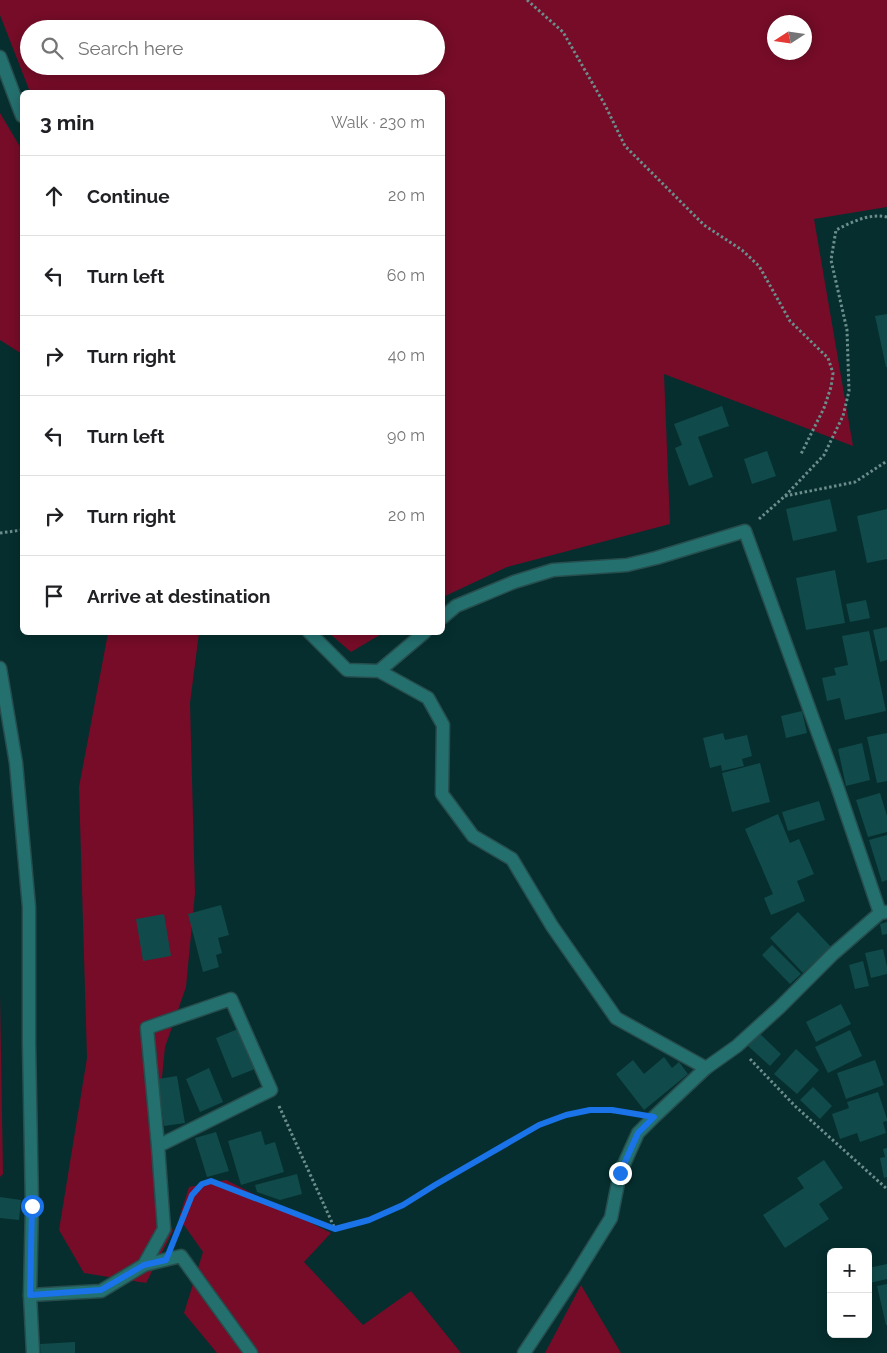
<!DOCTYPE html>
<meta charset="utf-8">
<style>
body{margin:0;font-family:Raleway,sans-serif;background:#f6f6f6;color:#202124}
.controls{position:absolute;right:15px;bottom:15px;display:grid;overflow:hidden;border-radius:8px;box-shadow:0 2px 12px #0003}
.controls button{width:45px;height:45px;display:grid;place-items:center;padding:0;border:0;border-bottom:1px solid #e0e0e0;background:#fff;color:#202124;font:25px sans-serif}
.compass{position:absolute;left:767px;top:15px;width:45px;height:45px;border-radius:50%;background:#fff;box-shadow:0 2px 12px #0003;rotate:258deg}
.stop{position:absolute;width:15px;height:15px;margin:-11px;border:4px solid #1a73e8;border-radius:50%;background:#fff}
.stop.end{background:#1a73e8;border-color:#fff;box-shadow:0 1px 5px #0008}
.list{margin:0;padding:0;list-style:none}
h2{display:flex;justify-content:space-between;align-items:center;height:65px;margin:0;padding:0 20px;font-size:21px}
h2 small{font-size:16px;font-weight:400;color:#757577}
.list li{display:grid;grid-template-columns:32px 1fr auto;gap:15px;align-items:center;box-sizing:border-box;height:80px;padding:0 20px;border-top:1px solid #e0e0e0}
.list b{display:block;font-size:19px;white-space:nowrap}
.list em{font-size:16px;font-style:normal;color:#757577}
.icon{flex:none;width:28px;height:28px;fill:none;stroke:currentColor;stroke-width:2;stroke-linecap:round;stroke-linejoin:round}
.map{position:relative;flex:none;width:887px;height:1353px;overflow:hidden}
.search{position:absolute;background:#fff;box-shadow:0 2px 12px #0003;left:20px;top:20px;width:425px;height:55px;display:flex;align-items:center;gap:12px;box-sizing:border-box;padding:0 18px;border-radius:28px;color:#757577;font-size:19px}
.panel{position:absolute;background:#fff;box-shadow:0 2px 12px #0003;left:20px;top:90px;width:425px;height:545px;border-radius:8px}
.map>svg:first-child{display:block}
.green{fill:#760c28;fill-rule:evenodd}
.building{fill:#114a4a}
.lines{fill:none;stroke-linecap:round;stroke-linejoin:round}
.minor-casing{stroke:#274d4d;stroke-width:15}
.path{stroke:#6c8d8c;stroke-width:3;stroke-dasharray:2.5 2.5;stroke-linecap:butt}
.minor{stroke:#24706f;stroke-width:12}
.route{stroke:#1a73e8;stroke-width:6}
</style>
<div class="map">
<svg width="887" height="1353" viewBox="0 0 887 1353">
<rect width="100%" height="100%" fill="#062e2e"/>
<g class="green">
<path d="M 0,0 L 887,0 L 887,207 L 814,219 L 853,446 L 664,374 L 670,524 L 507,567 L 443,597 L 442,92 L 30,92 L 0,15 ZM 774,22 L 804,22 L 804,52 L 774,52 ZM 29,29 L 436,29 L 436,66 L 29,66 Z"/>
<polygon points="0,113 22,150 22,354 0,340"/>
<polygon points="108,633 199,633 190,703 195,893 186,987 165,1047 153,1167 173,1231 146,1283 84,1273 59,1230 87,1058 79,787"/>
<polygon points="329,633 383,633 351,652"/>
<polygon points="0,995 3,1174 0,1177"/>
<polygon points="226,1180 331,1233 304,1262 363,1325 411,1291 461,1353 217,1353 184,1313 203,1252 179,1218 189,1187"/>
<polygon points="581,1285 621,1353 545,1353"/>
</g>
<g class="building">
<polygon points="887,314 887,367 886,367 875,316"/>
<polygon points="722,406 729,426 698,437 713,477 689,486 675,448 682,445 674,424"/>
<polygon points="767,451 776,476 752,484 744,459"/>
<polygon points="830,499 837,531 793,541 786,509"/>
<polygon points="887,509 887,559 867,563 857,516"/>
<polygon points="835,570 845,623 806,630 796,578"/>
<polygon points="866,600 870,618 850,622 846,604"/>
<polygon points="887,627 887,660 880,662 873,630"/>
<polygon points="869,631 886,711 845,720 840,698 827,701 822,678 836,675 834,668 848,665 842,636"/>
<polygon points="802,711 807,733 786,738 781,716"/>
<polygon points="723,733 725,740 747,735 752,756 742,759 744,766 722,771 721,765 710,768 703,738"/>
<polygon points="887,733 887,781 877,783 867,737"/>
<polygon points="862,743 870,780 846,786 838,749"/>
<polygon points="760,763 770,802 732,812 722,773"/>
<polygon points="880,793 887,816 887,832 868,837 856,800"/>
<polygon points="819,801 825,820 788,831 782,812"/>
<polygon points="778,814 790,843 799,839 814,874 797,881 805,901 771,915 764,898 773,894 745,829"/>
<polygon points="887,835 887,880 882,882 869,840"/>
<polygon points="221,905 229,935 218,938 222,953 216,955 219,967 203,972 188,914"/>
<polygon points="798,912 831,947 803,973 770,938"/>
<polygon points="164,914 171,956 143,961 136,919"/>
<polygon points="887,922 887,934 882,935 880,924"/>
<polygon points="772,945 801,974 790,984 762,955"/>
<polygon points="883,949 887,967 887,974 871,978 865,953"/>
<polygon points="863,961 869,986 855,989 849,965"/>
<polygon points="841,1004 851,1024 816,1042 806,1022"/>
<polygon points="238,1029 255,1069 232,1078 216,1038"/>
<polygon points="850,1030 862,1056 828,1073 815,1047"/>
<polygon points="759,1033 781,1054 770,1066 748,1046"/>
<polygon points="796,1049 819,1070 797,1094 774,1074"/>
<polygon points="664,1057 672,1068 679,1062 688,1074 644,1110 616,1074 633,1060 644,1074"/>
<polygon points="875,1060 884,1085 846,1099 837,1073"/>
<polygon points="209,1068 223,1102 200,1112 186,1079"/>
<polygon points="177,1076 185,1123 164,1126 158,1079"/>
<polygon points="813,1087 832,1106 820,1119 800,1100"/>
<polygon points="878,1092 887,1119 887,1121 883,1122 886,1133 860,1142 857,1133 840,1139 832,1114 849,1108 847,1102"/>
<polygon points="261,1131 265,1145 275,1142 284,1172 241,1185 228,1141"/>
<polygon points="216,1132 229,1171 207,1177 195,1138"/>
<polygon points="887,1148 887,1177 884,1178 880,1158 885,1157 883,1149"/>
<polygon points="824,1160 843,1188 819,1204 829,1219 785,1248 763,1215 804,1188 797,1178"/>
<polygon points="297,1174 302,1194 280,1200 257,1192 255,1185"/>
<polygon points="0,1197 21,1200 19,1220 0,1218"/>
<polygon points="887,1264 887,1279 870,1283 868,1268"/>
<polygon points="887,1284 887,1325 886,1325 877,1286"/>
<polygon points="75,1342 75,1353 41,1353 40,1344"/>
</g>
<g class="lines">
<defs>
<g id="minor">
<polyline points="0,57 22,116"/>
<polyline points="442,618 456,606 514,582 553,570 627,565 656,558 745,531 835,780 880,913"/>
<polyline points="309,632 347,670 379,671 428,698 443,725 442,794 473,836 512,859 552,926 616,1018 706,1068"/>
<polyline points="0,668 16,763 29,907 29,1043 32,1206 30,1295 33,1353"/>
<polyline points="379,671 425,632"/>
<polyline points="144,1265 181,1256 251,1353"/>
<polyline points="30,1295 101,1291 144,1265 164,1229 158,1146 147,1028 231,999 271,1090 158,1146"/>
<polyline points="524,1353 575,1276 611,1218 620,1173 638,1133 654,1117 706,1068 737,1046 780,1007 833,954 880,913 887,912"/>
</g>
</defs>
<use href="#minor" class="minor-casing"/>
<g class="path">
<polyline points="527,0 563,32 605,105 625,146 704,225 742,250 759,266 790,321 828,358 833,373 831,387 824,408 801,454"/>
<polyline points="785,496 855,482 887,461"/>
<path d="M 759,519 L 785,496 L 824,455 L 843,416 L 849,391 L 847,330 L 831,260 L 836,230 C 852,222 869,213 887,217"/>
<polyline points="0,533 22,530"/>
<polyline points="750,1059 795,1106 887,1189"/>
<polyline points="279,1106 335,1229 369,1219 403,1205 435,1185 539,1125 566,1115 590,1110 633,1113"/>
<path d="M 183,1217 C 189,1201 194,1186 211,1181 L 335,1229"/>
</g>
<use href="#minor" class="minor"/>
</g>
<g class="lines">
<polyline class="route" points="32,1206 30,1295 101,1290 144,1265 166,1260 192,1195 202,1184 211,1181 335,1229 369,1220 403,1205 435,1185 539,1125 566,1115 590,1110 612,1110 654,1117 638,1133 620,1173"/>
</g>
</svg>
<div class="controls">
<button>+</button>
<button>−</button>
</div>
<svg class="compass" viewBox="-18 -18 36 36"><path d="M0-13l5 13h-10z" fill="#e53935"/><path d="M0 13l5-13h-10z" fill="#757577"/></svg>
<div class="stop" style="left:32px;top:1206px"></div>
<div class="stop end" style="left:620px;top:1173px"></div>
<div class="search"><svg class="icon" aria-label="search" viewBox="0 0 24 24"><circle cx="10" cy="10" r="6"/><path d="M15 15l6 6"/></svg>Search here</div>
<section class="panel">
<h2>3 min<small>Walk · 230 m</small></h2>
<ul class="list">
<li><svg class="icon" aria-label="ahead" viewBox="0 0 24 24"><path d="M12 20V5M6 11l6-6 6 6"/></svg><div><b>Continue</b></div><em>20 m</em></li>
<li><svg class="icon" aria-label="left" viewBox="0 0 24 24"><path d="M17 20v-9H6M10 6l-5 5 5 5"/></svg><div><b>Turn left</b></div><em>60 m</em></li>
<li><svg class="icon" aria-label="right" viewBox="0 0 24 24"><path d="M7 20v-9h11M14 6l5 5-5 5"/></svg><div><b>Turn right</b></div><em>40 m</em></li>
<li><svg class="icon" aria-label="left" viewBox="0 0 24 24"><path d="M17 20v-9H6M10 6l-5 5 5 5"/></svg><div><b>Turn left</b></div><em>90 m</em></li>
<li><svg class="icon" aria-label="right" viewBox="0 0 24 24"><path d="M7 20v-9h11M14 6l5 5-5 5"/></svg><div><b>Turn right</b></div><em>20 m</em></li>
<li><svg class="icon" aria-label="arrive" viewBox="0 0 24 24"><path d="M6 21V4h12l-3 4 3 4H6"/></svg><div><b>Arrive at destination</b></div></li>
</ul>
</section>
</div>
